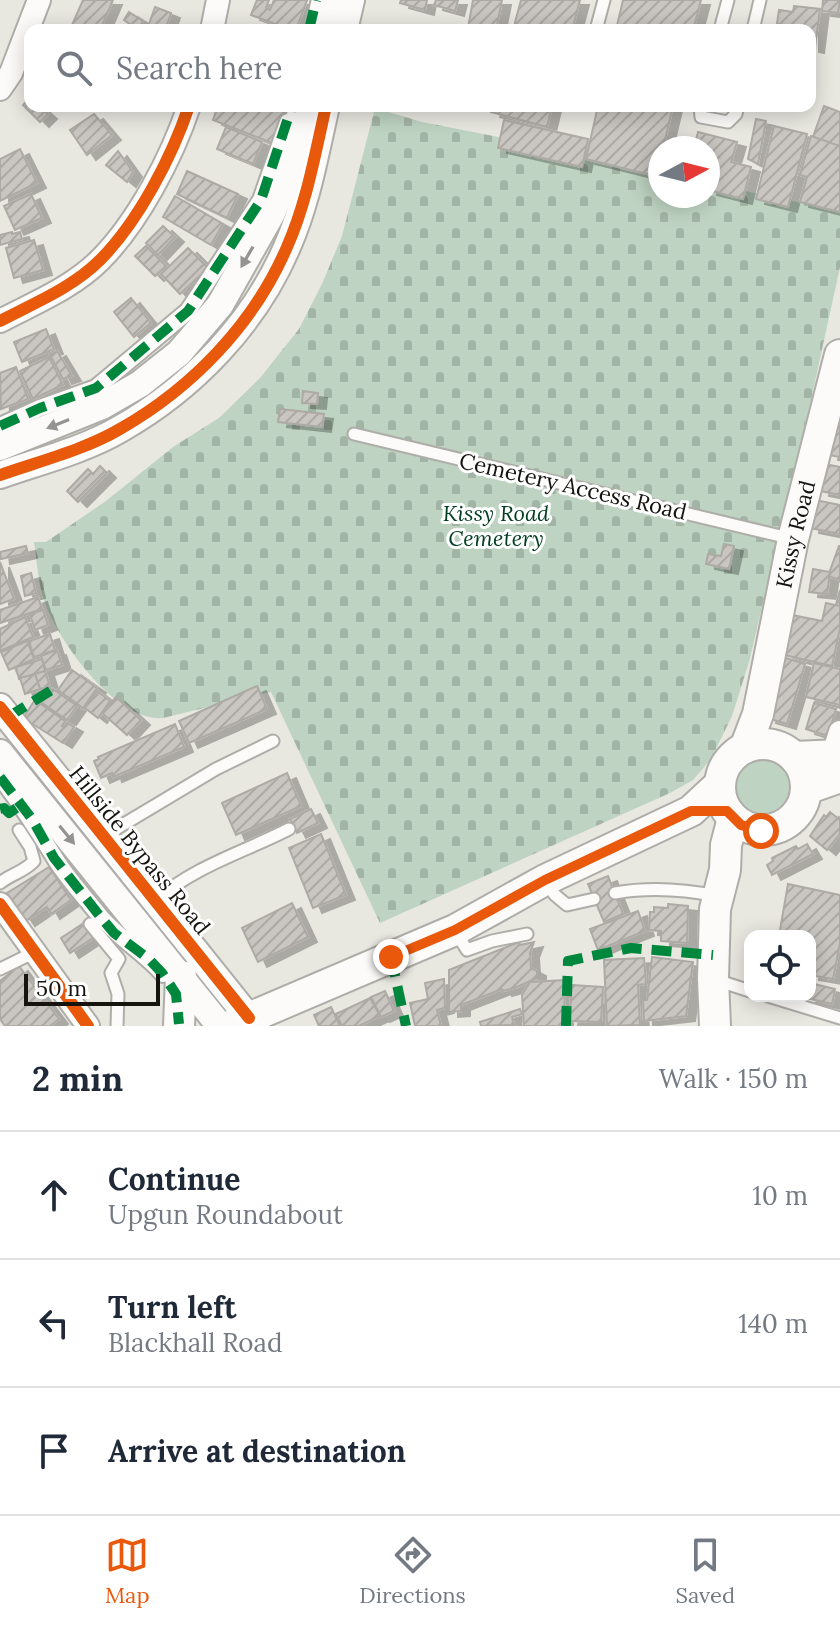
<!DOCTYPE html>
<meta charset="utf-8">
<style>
body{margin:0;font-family:Lora,serif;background:#f2f2f3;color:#1f2937}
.controls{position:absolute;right:24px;bottom:24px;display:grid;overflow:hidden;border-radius:16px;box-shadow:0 4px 20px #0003}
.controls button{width:72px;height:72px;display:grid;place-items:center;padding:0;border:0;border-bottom:2px solid #e0e1e3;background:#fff;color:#1f2937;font:40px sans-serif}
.compass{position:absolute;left:648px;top:136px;width:72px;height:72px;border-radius:50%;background:#fff;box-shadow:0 4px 20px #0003;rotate:83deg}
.scale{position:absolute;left:24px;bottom:20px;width:136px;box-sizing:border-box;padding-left:8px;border:4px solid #15140f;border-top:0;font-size:22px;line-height:28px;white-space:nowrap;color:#15140f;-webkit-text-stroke:6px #fff;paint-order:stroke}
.stop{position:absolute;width:24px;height:24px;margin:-18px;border:6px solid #ea580c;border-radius:50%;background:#fff}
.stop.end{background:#ea580c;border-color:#fff;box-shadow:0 2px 8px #0008}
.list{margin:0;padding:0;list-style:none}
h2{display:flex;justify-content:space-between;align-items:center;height:104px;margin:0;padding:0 32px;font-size:34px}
h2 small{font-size:26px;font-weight:400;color:#747a83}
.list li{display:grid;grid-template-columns:52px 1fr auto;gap:24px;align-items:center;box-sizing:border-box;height:128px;padding:0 32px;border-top:2px solid #e0e1e3}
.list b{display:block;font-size:30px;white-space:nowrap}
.list p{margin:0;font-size:26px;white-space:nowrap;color:#747a83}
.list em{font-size:26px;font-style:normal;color:#747a83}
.icon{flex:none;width:44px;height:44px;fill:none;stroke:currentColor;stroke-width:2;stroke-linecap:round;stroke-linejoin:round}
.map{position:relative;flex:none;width:840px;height:1026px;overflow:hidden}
.search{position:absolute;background:#fff;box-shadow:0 4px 20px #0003;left:24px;right:24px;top:24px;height:88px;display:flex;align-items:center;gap:20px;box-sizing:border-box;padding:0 28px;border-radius:16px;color:#747a83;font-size:30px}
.sheet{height:488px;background:#fff}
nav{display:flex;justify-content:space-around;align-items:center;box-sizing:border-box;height:112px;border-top:2px solid #e0e1e3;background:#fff;font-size:22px;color:#747a83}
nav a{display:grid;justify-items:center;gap:4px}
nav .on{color:#ea580c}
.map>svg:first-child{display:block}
.grass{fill:#bed3c1}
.cemetery{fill:url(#cemetery-stones)}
.building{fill:url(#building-hatch);stroke:#adaaa5;stroke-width:2;filter:url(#shadow)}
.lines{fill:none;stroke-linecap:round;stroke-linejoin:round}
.service-casing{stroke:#aeada8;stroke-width:15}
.pedestrian-casing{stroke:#aeada8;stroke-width:20}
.minor-casing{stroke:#aeada8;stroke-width:26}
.tertiary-casing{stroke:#aeada8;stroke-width:30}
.secondary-casing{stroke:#aeada8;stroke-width:34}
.service{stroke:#fcfbfa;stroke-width:11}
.pedestrian{stroke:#fcfbfa;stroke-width:16}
.minor{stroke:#fcfbfa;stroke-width:22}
.tertiary{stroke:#fcfbfa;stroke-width:26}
.secondary{stroke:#fcfbfa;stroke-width:30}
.quiet{stroke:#00873e;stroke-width:10;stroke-dasharray:20 10;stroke-linecap:butt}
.cycleway-casing{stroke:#fff;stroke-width:17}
.cycleway{stroke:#e8590c;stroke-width:12}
.oneway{fill:#949390}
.route{stroke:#ea580c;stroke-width:10}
.labels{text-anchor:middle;stroke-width:6;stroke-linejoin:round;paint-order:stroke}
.street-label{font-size:22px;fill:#15140f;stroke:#fff}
.park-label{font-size:22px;font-style:italic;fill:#023f20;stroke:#fff}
</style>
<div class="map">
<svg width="840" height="1026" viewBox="0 0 840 1026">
<defs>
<pattern id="cemetery-stones" width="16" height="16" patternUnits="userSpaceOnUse" patternTransform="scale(2)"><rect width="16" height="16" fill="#bed3c1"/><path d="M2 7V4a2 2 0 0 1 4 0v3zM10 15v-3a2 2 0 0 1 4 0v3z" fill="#a2b4a5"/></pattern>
<pattern id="building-hatch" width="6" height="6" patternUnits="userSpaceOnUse" patternTransform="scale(2)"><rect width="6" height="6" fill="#c9c6c1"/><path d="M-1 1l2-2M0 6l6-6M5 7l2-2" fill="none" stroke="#aca9a5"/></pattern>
<filter id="shadow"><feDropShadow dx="9" dy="5" stdDeviation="0" flood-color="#0004"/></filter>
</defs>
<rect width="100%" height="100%" fill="#e8e7e0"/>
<circle class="grass" cx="762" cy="787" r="32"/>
<path class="cemetery" d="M 375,108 L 422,122 L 612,159 L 624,164 L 660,172 L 660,196 L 708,196 L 708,183 L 840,211 L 840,267 L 811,400 L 749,662 L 732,716 L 711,759 L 693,780 L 670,793 L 380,923 L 271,692 L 163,718 C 116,722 59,642 45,603 C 38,584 37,562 34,542 L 46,542 L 106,501 L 173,447 L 219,418 L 260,378 L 299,329 L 322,284 L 342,236 Z"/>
<g class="building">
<polygon points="83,0 113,0 100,30 81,30 72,25"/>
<polygon points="257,0 269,0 266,8 270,10 274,0 307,0 296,30 291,30 251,15"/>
<polygon points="401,0 427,0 425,10 400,3"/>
<polygon points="436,0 458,0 455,11 434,5"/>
<polygon points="473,0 502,0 496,30 468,28"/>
<polygon points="521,0 580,0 572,30 513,30"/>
<polygon points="623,0 701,0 693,30 616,30"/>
<polygon points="823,0 840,0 838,13 822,11"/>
<polygon points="794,6 820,9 815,48 810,47 810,30 791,30 791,26 777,24 779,10 793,12"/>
<polygon points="155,7 171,13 165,30 147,30"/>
<polygon points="129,12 143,21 138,30 124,20"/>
<polygon points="30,98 30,106 39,106 48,114 40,122 23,105"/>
<polygon points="218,106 270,106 287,112 275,144 213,120"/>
<polygon points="493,106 552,106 547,127 491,112"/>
<polygon points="598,106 673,106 663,148 660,148 655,176 586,159"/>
<polygon points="824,106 840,112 840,147 813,137"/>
<polygon points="94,114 112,135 87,155 70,130"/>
<polygon points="756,119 766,121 758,164 748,159"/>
<polygon points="504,120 588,139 582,167 498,148"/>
<polygon points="774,126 807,134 788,207 756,199"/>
<polygon points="226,127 262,142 253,164 217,149"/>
<polygon points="698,132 737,142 731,162 751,167 743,199 708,190 708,148 694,148"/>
<polygon points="811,136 840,146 840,212 800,202 807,177 800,175"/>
<polygon points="20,149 37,183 0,201 0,159"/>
<polygon points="118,151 133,172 127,182 106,165"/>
<polygon points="187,171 238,194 227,218 177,194"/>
<polygon points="31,194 42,218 15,230 4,206"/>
<polygon points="175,196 223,224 211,245 163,217"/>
<polygon points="163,226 175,237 158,255 146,243"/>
<polygon points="12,232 12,234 20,232 22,239 0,245 0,235"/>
<polygon points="34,240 43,270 14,278 6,248"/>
<polygon points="146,246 166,266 155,276 135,256"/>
<polygon points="188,248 208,268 180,294 161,274"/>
<polygon points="131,298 151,323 134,337 114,312"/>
<polygon points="46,329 54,349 22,362 14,342"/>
<polygon points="57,351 72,376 63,379 50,355"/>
<polygon points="49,357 63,385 33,399 20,371"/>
<polygon points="16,367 28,399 1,409 0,373"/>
<polygon points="303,391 318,393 317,404 302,403"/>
<polygon points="280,409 324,414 322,427 278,422"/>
<polygon points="840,416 840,457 829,455"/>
<polygon points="825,464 840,467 840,495 820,491"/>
<polygon points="100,466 107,473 78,502 67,491 88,469 93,474"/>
<polygon points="815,500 840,505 840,534 810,528"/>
<polygon points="724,544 734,546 729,569 706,564 708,554 721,556"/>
<polygon points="26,546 28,553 1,559 0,552"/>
<polygon points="839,546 840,546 840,580 828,576"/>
<polygon points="0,562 14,599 0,604"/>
<polygon points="813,569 830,572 827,594 809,592"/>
<polygon points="31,573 36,593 25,596 21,576"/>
<polygon points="840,590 840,629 830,626"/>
<polygon points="38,597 42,609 0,623 0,610"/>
<polygon points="826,603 840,606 840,628 832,666 784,655 792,615 822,621"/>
<polygon points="43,610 48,625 35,630 30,614"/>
<polygon points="25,617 33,637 0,651 0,629"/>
<polygon points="50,634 55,650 34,657 29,641"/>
<polygon points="27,641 34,659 9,670 1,652"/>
<polygon points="57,650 62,665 46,670 41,656"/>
<polygon points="786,658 805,664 787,724 767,718"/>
<polygon points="42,659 45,671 19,679 16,667"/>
<polygon points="814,663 840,669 840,705 806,697"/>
<polygon points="72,670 97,688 83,708 58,690"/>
<polygon points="45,671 50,687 40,689 35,674"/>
<polygon points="35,674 40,689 25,694 20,678"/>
<polygon points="257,686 267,709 189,743 179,721"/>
<polygon points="53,689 77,706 67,720 36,699"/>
<polygon points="97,691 110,701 98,718 85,708"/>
<polygon points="116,697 141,720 127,735 102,713"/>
<polygon points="35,700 65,721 62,726 64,727 67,723 74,727 63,743 23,718"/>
<polygon points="814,703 836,709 828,736 806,729"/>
<polygon points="175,724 184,747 113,777 112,773 101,778 94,761 99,759 98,757"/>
<polygon points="287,773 301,806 236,835 222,803"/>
<polygon points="311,809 318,823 297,833 290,819"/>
<polygon points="830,812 840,820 840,834 827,850 810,836 824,815 826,817"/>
<polygon points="321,834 346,895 313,908 289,848"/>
<polygon points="807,844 813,854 772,875 767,865 773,861 772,858 796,846 798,849"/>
<polygon points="49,867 71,900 51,914 47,907 26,921 7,893"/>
<polygon points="608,876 623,914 604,922 588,884"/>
<polygon points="788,884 840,895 840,943 833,979 810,975 810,936 779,936"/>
<polygon points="292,903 308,937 258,962 242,928"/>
<polygon points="668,904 688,906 687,943 661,941 661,931 649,930 650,912 654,912 654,907 668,908"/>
<polygon points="638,911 645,931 598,950 590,929"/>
<polygon points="87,921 96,936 70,953 61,938"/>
<polygon points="519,942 520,945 534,942 530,953 531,968 537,971 537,978 517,987 503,991 502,989 461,1005 461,1011 449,1012 449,970"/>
<polygon points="652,957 693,962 686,1016 644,1021 643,1000 647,1000"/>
<polygon points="644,958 646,984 638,985 640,1025 607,1026 604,960"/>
<polygon points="19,966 59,1019 50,1026 5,1026 0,1019 0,981"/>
<polygon points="444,979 445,1008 437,1010 441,1026 415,1026 410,1003 428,999 425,983"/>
<polygon points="565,980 564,1026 524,1026 522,995 530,982"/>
<polygon points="810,983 835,989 832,1004 806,998 810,996"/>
<polygon points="572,985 603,987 601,1022 569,1021"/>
<polygon points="385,991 394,1011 381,1017 371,997"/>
<polygon points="370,998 380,1016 359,1026 342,1026 336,1014"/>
<polygon points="331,1007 340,1026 319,1026 314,1015"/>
<polygon points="520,1009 522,1014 512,1017 514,1025 481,1026 480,1022"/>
</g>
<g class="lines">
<defs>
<g id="service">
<polyline points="596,30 604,0"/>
<polyline points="720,30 728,0"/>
<polyline points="753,30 760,0"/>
<polyline points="700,106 701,117 728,122 736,114 738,106"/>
<polyline points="354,434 793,539"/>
<polyline points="104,836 216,769 273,741"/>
<polyline points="546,882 555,895 567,905 594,899"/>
<path d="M 0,883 C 11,874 24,872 34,861 L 30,847 L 19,830"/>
<path d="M 615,893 C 650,887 682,889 716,896"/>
<path d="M 156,900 C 195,866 244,852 289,829"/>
<polyline points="90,924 119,959 111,973 118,994 117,1026"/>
<polyline points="455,931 467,950 492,941 527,934"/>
<polyline points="0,969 35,952"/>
<polyline points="716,980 750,991"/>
<polyline points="768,996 840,1018"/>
</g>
<g id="pedestrian">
<polyline points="0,426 40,408 96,388 188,311 261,200 288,122"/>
<path d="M 0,777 C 20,802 36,828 53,855 C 65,876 84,896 99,915 C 118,938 144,952 163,974"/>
</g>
<g id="minor">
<polyline points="212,30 218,0"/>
<polyline points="0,89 11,73 39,0"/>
<path d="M 0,321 C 34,303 72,288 100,260 C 138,222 172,157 189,106"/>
<polyline points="833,754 840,732"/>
<polyline points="0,904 88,1026"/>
</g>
<g id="tertiary">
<polyline points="318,30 325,0"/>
<polyline points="344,30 351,0"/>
<polyline points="0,447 102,406 140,384 179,353 220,305 272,213 288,173 302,106"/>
<path d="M 0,475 C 40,461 84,450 120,429 C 192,388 254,324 287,247 C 307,202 315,154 326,106"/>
<polyline points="0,707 249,1018"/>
<polyline points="0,753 220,1026"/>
</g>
<g id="secondary">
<circle cx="763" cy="787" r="43"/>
<path id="s1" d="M 745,748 L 758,714 L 793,539 L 840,355"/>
<polyline points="794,757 840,755"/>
<polyline points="806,789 840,777"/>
<polyline points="179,1026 181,976"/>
<polyline points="230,1026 455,930 545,880 691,811 720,784"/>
<polyline points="715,1026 713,979 715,909 725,870 726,845 733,818"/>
</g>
</defs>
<use href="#service" class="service-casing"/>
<use href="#pedestrian" class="pedestrian-casing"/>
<use href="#minor" class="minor-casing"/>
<use href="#tertiary" class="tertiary-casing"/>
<use href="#secondary" class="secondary-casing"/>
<use href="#service" class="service"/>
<use href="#pedestrian" class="pedestrian"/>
<use href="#minor" class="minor"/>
<use href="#tertiary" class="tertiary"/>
<use href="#secondary" class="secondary"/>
<g class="quiet">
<polyline points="309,30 316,0"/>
<polyline points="0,426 40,408 96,388 188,311 261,200 292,106"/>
<polyline points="8,717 58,686"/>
<polyline points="0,777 32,819 54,858 99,915 114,933 149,959 162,973 176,994 179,1024"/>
<polyline points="0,809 4,808 9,813 21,805"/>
<polyline points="391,957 406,1026"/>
<polyline points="566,1026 568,961 631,948 713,955"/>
</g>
<defs>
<g id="cycleway">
<path d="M 0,321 C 34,303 72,288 100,260 C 138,222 172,157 189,106"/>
<path d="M 0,475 C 40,461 84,450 120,429 C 192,388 254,324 287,247 C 307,202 315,154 326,106"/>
<polyline points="0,707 249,1018"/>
<polyline points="0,904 88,1026"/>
</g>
</defs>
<use href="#cycleway" class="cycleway-casing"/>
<use href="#cycleway" class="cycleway"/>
</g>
<defs><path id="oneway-solid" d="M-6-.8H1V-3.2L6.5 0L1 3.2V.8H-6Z" transform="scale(2)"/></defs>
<g class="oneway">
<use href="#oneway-solid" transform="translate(247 257) rotate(120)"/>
<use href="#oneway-solid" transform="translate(58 424) rotate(158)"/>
<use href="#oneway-solid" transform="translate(67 835) rotate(51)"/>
</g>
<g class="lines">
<polyline class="route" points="391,957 455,930 545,880 691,811 727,811 741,825 761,831"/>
</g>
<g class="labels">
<g class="street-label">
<text transform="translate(573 486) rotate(13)" y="8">Cemetery Access Road</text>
<text dy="8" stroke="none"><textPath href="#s1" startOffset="220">Kissy Road</textPath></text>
<text transform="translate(140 850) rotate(51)" y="8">Hillside Bypass Road</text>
</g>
<g class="park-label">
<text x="496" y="521">Kissy Road<tspan x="496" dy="25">Cemetery</tspan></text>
</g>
</g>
</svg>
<div class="controls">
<button><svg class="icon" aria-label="locate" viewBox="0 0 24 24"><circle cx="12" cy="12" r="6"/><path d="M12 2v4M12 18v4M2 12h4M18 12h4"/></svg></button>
</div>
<svg class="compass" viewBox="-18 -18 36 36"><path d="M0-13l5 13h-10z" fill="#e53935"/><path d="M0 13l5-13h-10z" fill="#747a83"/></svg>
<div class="scale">50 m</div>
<div class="stop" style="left:761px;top:831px"></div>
<div class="stop end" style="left:391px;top:957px"></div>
<div class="search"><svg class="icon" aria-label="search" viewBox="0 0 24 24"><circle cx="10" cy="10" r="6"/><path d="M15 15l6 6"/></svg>Search here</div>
</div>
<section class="sheet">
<h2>2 min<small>Walk · 150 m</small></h2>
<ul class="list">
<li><svg class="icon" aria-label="ahead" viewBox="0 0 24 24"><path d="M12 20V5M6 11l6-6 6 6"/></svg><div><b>Continue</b><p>Upgun Roundabout</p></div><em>10 m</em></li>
<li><svg class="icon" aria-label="left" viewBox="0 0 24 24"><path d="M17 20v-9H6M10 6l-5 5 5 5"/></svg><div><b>Turn left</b><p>Blackhall Road</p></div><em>140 m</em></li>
<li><svg class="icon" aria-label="arrive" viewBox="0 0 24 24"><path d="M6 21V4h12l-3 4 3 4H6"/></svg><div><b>Arrive at destination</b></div></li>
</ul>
</section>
<nav>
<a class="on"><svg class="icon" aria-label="map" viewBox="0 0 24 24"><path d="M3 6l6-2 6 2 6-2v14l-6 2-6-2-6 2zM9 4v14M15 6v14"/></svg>Map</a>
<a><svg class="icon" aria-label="directions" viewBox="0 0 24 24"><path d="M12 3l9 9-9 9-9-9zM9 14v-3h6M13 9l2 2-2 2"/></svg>Directions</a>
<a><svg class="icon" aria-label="saved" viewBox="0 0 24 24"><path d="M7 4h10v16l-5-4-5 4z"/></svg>Saved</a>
</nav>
